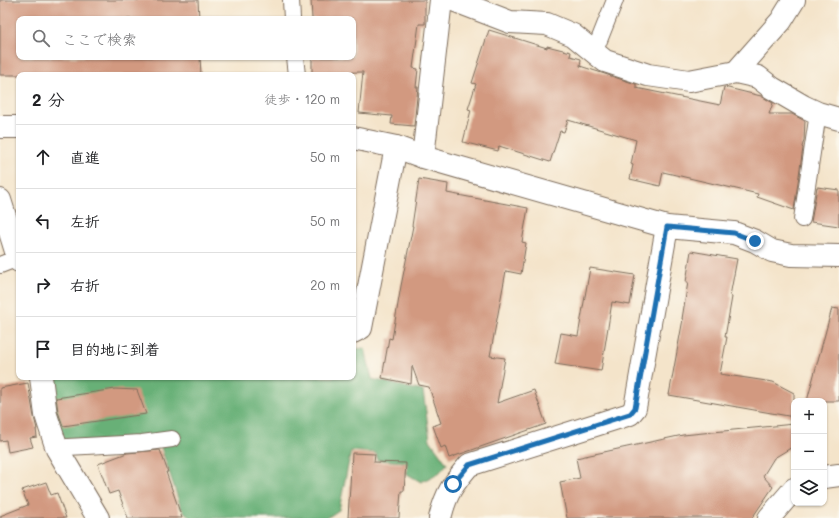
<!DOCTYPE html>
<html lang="ja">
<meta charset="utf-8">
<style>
body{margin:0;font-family:Mali,"Klee One",sans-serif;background:#f6f6f6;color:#202124}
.controls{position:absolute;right:12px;bottom:12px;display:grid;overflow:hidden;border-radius:8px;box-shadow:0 1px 3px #0004}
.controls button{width:36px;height:36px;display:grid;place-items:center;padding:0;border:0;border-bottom:1px solid #e0e0e0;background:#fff;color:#202124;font:20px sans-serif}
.stop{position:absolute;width:12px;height:12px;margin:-9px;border:3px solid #1f6fb2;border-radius:50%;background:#fff}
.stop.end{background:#1f6fb2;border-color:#fff;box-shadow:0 1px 4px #0008}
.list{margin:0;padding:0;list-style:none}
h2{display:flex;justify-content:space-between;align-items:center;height:52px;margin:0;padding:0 16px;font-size:17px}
h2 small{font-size:13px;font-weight:400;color:#757577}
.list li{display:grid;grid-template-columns:26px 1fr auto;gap:12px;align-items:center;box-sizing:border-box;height:64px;padding:0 16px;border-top:1px solid #e0e0e0}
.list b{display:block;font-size:15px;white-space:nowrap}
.list em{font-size:13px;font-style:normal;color:#757577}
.icon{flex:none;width:22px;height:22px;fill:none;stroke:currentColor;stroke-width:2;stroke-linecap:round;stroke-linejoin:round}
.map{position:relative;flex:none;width:839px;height:518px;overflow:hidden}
.search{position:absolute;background:#fff;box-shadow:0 1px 3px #0004;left:16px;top:16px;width:340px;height:44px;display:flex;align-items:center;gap:10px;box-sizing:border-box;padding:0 14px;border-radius:8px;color:#757577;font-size:15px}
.panel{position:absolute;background:#fff;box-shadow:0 1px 3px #0004;left:16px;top:72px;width:340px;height:308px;border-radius:8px}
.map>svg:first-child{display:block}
.forest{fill:#67b077;stroke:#516d4a}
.building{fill:#d29980}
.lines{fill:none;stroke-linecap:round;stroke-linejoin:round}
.lane-casing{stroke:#7c6b5a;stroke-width:18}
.street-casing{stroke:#7c6b5a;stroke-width:24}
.lane{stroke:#fff;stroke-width:16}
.street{stroke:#fff;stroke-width:22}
.route{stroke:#1f6fb2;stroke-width:5}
</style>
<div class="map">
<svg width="839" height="518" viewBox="0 0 839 518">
<rect width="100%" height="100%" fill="#fbf7ec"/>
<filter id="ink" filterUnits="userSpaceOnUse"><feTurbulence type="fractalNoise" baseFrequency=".025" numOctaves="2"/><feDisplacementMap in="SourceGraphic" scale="8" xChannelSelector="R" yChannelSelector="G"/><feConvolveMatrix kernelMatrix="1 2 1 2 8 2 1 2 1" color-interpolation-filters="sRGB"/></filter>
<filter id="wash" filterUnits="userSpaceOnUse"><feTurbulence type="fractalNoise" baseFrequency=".012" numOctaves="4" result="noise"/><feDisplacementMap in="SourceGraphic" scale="16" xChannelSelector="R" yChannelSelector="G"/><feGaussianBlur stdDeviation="0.9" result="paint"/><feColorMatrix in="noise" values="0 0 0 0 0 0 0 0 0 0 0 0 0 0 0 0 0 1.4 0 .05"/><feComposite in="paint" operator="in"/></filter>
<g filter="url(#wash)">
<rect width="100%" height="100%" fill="#f4e4ca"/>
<polygon class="forest" points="365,348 372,379 423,391 430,440 447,464 439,473 421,482 407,474 407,462 377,460 376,453 351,451 339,510 327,518 190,518 181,508 158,438 64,443 47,377 353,377 353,349"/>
<g id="blocks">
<g class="building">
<polygon points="0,0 198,0 199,19 19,19 19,57 200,57 201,75 0,75"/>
<polygon points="311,0 425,0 425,24 419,24 413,68 418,69 416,87 418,87 414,126 391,124 392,116 359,113 363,72 312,73 312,57 353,57 353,19 312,19"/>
<polygon points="489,30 547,48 547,46 571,52 570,56 581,59 580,66 636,84 636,88 720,105 724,87 761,96 773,103 769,114 792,114 805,121 804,140 802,147 803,148 794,210 757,197 758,194 663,172 660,186 630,179 633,165 631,164 636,140 568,120 564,132 560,131 550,162 499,146 498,151 463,142 471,110 468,109 476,84 472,83"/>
<polygon points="419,179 448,184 447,193 528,208 522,242 526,243 521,274 506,271 490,356 505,358 497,403 534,390 546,424 449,458 445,446 441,448 433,426 441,423 429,387 419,385 412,366 411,384 382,378 389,338 392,339 401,286 413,226 412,226"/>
<polygon points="817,187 839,190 839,226 811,222"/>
<polygon points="691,251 737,259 730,296 732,297 725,337 727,337 720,374 773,382 794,393 794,417 669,395 683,319 682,319 688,282 686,282"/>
<polygon points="590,268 635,275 630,305 612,302 601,371 555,364 561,333 578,336"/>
<polygon points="832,308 839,309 839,401 807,401"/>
<polygon points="28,383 34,417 37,429 36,429 37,437 30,438 33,447 8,452 6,440 0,441 0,388"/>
<polygon points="115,389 137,390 146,414 63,426 58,412 56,398"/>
<polygon points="794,424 794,446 774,458 763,476 773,487 752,518 567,518 560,482 580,478 576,458 683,435"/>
<polygon points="160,450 168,472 166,472 182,518 128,518 118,491 109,494 98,464 127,453"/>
<polygon points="352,453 375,454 374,462 406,463 404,491 401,491 399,518 348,518"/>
<polygon points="46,482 51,495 57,493 66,518 0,518 0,516 28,505 22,490"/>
</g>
</g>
</g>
<g filter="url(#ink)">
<use href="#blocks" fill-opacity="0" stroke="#7c6b5a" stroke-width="1"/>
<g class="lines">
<defs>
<g id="lane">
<polyline points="291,0 292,19"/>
<polyline points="594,53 615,0"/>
<polyline points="295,57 297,75"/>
<polyline points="802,219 818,113"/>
<polyline points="0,265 18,258"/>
<polyline points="57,449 67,447 142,443 172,439"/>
</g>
<g id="street">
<polyline points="453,0 510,22 547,24 573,35 605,61 648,75 689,81 736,72 758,77 772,88 803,106 818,113 839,119"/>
<polyline points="736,72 781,21 794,0"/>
<polyline points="0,127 19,127"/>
<polyline points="353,138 396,147 423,157 667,227 734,233 755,241 772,251 791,255 839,256"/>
<polyline points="423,157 441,0"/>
<polyline points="0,200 19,261"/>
<polyline points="353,332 361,328 396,147"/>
<polyline points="41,377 46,415 57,449 98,518"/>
<polyline points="824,477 839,475"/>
<path d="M 440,518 C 446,493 453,484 469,465 L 630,414 L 635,408 L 667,227"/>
<polyline points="769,518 794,489"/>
</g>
</defs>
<use href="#lane" class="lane-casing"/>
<use href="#street" class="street-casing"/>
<use href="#lane" class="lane"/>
<use href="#street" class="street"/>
</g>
</g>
<g class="lines" filter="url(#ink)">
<polyline class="route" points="453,484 469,465 630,414 635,408 667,227 734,233 755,241"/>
</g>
</svg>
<div class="controls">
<button>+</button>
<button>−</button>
<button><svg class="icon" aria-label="layers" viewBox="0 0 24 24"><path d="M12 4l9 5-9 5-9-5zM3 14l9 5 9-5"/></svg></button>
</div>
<div class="stop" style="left:453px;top:484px"></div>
<div class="stop end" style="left:755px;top:241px"></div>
<div class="search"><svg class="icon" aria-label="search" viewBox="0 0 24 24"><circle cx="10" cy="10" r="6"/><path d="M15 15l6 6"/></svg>ここで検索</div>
<section class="panel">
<h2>2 分<small>徒歩 · 120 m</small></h2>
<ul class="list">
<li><svg class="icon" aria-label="ahead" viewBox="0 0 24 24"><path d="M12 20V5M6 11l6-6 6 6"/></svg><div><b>直進</b></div><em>50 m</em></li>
<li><svg class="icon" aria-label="left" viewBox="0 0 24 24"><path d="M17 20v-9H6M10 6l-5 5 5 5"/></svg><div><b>左折</b></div><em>50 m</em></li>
<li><svg class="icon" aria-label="right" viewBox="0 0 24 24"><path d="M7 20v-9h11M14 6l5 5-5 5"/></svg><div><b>右折</b></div><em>20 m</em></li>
<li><svg class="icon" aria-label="arrive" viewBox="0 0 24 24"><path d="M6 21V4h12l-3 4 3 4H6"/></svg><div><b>目的地に到着</b></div></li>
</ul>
</section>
</div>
